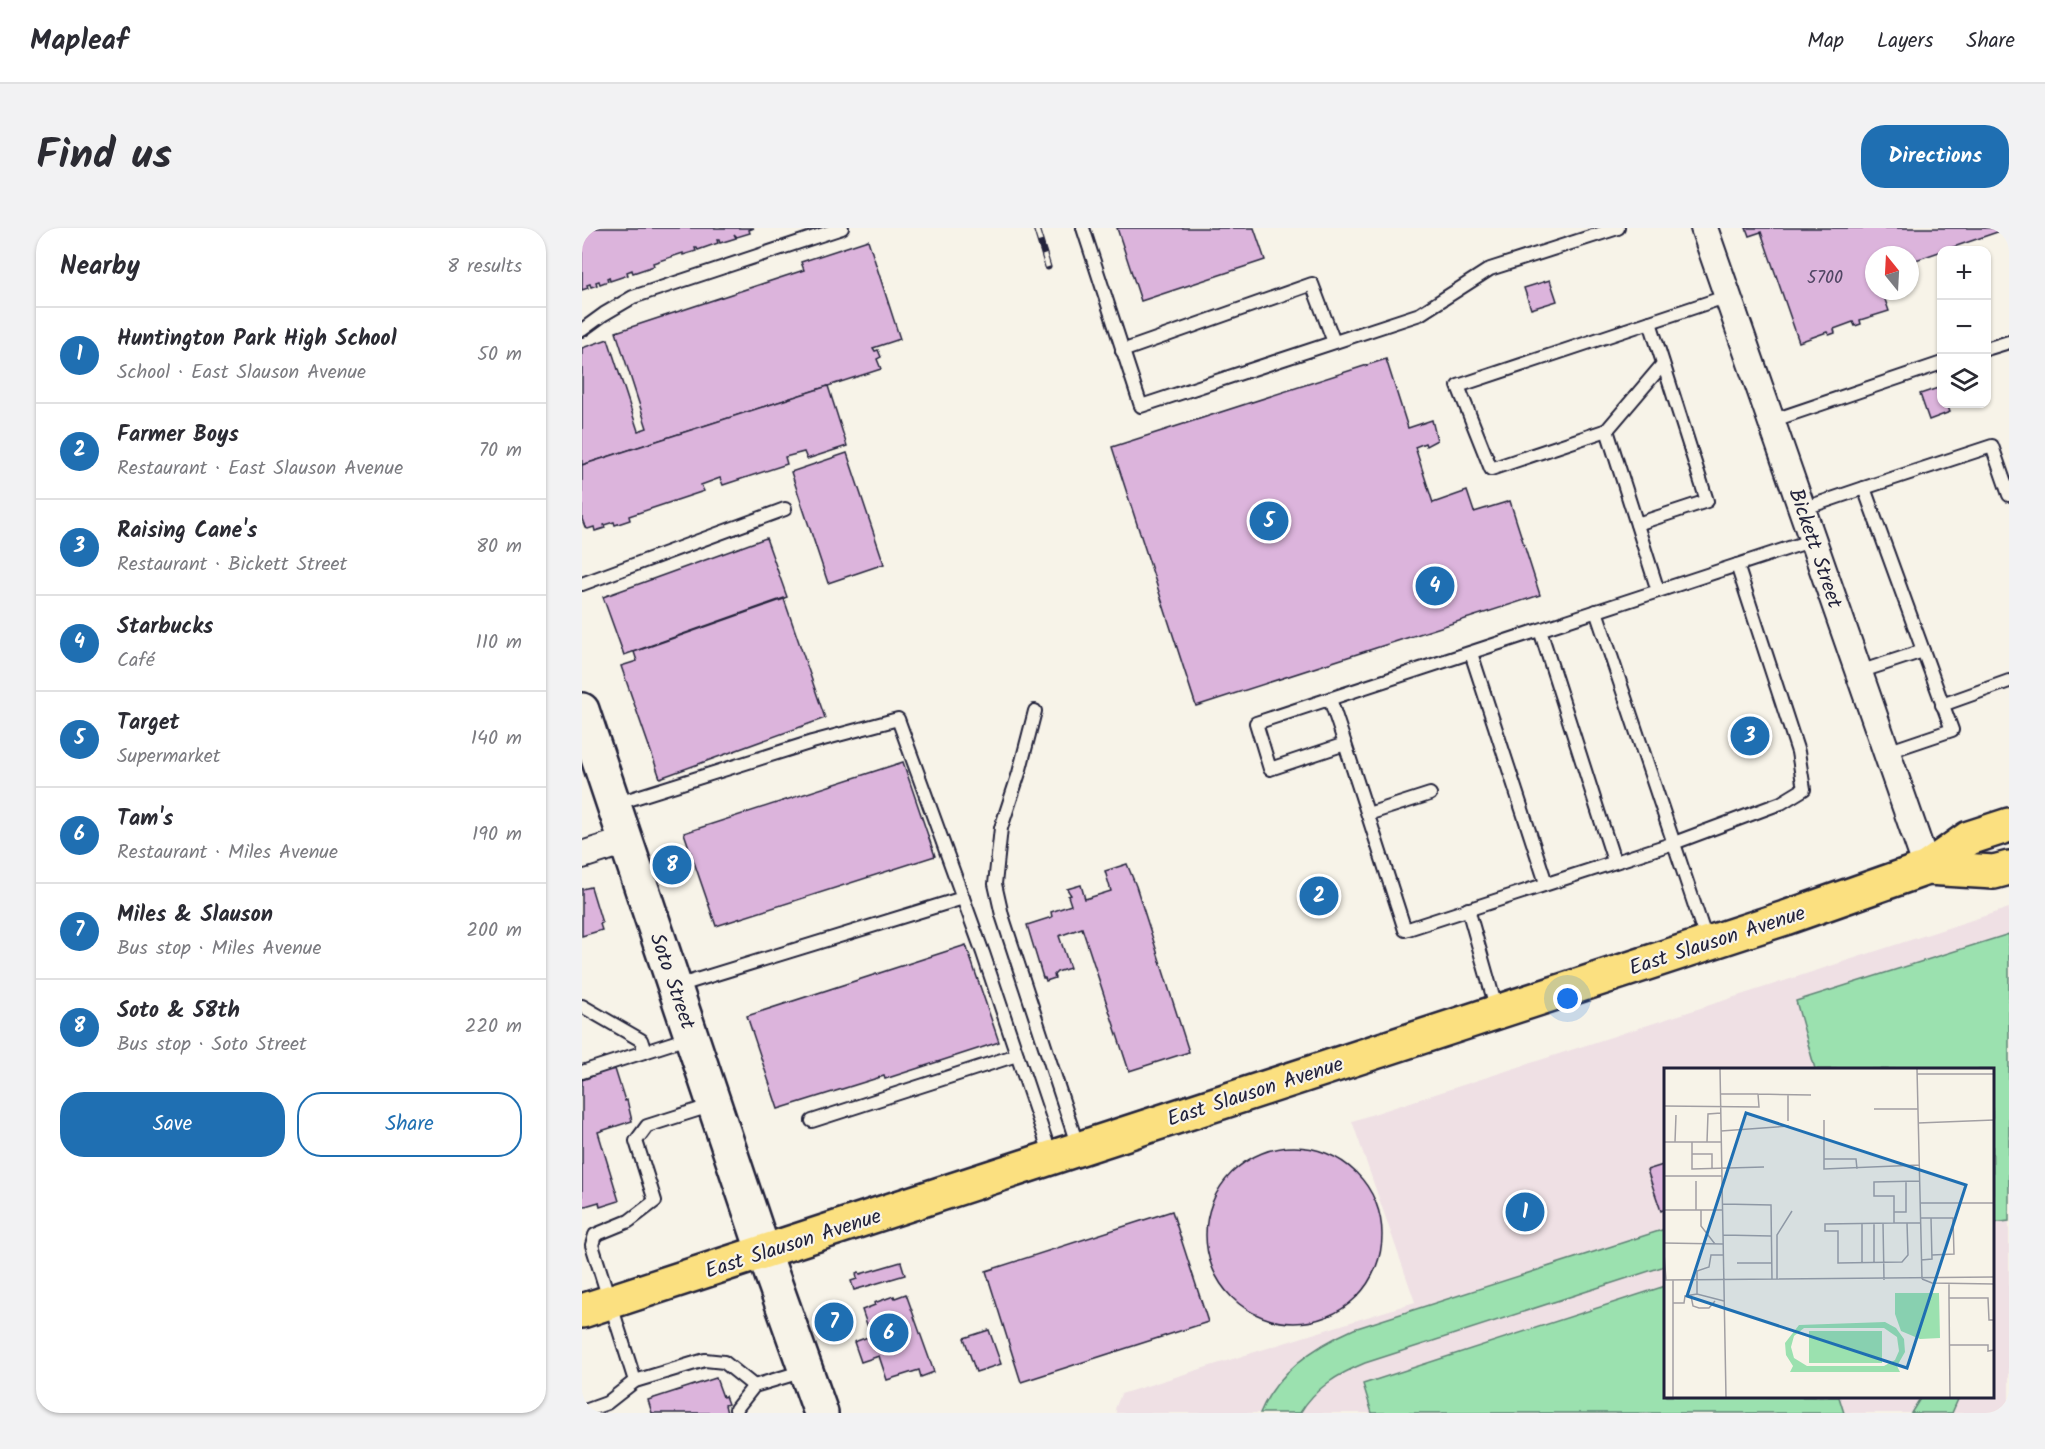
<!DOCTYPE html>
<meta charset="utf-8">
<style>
body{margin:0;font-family:Kalam,sans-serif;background:#f2f2f3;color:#2b2b33}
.controls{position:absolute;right:18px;top:18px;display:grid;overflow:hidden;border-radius:12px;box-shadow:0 2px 4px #0004}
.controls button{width:54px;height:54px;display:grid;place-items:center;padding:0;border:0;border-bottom:2px solid #e1e1e2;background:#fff;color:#2b2b33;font:30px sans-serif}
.compass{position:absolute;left:1283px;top:18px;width:54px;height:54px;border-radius:50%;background:#fff;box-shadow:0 2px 4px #0004;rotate:342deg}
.you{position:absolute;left:986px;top:771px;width:21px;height:21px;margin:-15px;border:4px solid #fff;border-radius:50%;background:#1a73e8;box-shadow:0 0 0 9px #1a73e833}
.badge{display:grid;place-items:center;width:39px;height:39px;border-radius:50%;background:#1f6fb2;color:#fff;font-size:20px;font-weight:700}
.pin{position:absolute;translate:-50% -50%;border:3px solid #fff;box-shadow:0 2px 6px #0006}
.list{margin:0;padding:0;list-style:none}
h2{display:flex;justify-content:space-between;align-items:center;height:78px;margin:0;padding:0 24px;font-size:26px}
h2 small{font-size:20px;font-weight:400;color:#7c7c81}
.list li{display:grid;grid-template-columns:39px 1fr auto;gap:18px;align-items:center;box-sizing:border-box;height:96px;padding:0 24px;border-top:2px solid #e1e1e2}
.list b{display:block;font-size:22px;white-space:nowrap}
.list p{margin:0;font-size:20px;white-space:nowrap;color:#7c7c81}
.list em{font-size:20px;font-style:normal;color:#7c7c81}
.actions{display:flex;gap:12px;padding:18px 24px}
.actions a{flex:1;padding:14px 0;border:2px solid #1f6fb2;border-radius:24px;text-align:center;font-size:21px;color:#1f6fb2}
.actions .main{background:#1f6fb2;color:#fff}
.icon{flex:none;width:33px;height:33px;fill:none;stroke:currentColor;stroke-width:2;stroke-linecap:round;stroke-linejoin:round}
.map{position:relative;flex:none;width:1427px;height:1185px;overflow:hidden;border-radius:24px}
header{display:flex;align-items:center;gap:36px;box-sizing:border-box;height:84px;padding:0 30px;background:#fff;border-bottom:2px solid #e1e1e2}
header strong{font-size:28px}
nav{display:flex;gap:33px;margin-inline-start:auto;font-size:21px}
.intro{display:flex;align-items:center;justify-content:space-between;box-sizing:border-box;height:144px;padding:0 36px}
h1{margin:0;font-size:42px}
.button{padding:15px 27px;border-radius:24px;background:#1f6fb2;color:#fff;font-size:21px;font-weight:700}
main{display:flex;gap:36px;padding:0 36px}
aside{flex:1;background:#fff;border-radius:24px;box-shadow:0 2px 4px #0004}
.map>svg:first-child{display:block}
.built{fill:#efe0e4;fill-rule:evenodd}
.green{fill:#9be1af;stroke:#5e8275;stroke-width:1.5}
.building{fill:#dcb4dc;stroke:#22223b;stroke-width:1.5}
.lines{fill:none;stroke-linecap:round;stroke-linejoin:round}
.lane-casing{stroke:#22223b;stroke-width:16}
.street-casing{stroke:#22223b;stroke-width:30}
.secondary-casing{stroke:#22223b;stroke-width:38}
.primary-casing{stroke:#22223b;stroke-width:38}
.lane{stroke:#f7f3e8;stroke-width:12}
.street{stroke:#f7f3e8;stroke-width:26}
.secondary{stroke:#f7f3e8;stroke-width:33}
.primary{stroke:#fbe080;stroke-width:33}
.rail-casing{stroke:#22223b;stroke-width:7}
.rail{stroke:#f7f3e8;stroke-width:4.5;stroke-dasharray:14;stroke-linecap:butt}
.labels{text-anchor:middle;stroke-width:4.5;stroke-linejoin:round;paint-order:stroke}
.number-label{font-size:18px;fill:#504663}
.street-label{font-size:21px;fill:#22223b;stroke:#f7f3e8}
.inset-road{fill:none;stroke:#a29fa3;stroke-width:1.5}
.view{fill:#1f6fb2;fill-opacity:0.15;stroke:#1f6fb2;stroke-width:3}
.inset-edge{fill:none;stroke:#22223b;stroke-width:3}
</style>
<header>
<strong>Mapleaf</strong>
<nav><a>Map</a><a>Layers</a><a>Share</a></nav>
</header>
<div class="intro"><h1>Find us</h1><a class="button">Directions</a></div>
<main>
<aside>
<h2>Nearby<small>8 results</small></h2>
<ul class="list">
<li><span class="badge">1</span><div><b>Huntington Park High School</b><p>School · East Slauson Avenue</p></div><em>50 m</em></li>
<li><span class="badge">2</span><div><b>Farmer Boys</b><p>Restaurant · East Slauson Avenue</p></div><em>70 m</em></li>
<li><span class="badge">3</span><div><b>Raising Cane's</b><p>Restaurant · Bickett Street</p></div><em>80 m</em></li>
<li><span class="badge">4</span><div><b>Starbucks</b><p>Café</p></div><em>110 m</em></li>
<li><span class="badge">5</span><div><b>Target</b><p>Supermarket</p></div><em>140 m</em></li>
<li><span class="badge">6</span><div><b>Tam's</b><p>Restaurant · Miles Avenue</p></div><em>190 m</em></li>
<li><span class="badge">7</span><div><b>Miles &amp; Slauson</b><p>Bus stop · Miles Avenue</p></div><em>200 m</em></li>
<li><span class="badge">8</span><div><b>Soto &amp; 58th</b><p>Bus stop · Soto Street</p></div><em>220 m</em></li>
</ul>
<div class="actions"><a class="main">Save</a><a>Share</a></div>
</aside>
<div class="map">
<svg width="1427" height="1185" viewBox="0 0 1427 1185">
<rect width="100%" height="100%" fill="#f7f3e8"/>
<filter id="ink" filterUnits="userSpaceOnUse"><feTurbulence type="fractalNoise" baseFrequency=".0167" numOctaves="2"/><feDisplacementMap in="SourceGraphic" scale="12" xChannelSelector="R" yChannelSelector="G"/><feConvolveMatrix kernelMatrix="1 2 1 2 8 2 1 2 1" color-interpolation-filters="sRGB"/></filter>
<g filter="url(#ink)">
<path class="built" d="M 1427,680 L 1427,1185 L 535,1185 L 533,1181 L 539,1166 L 833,1074 L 770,893 ZM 1084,842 L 1410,842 L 1410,1168 L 1084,1168 Z"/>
<g class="green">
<polygon points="1427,706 1427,993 1411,995 1410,842 1233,841 1214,773"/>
<path d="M 1083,1001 L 1083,1038 L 783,1135 C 756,1146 733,1160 718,1185 L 678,1185 C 695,1144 733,1118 772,1101 Z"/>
<polygon points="1083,1058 1084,1168 1257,1169 1262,1185 790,1185 781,1156"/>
<polygon points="1339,1169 1339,1168 1377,1169 1370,1185 1329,1185"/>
</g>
<g class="building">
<polygon points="0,0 172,0 167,2 168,5 155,9 152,6 154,10 138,15 137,12 135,12 136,15 116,22 115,20 113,20 114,23 101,27 101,25 71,35 72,38 51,45 50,42 45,44 46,47 28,53 27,49 25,50 26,53 18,56 17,53 14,54 15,57 9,59 8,56 5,57 6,60 0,62"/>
<polygon points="535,0 672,0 683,32 559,73"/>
<polygon points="1164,0 1427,0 1328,34 1328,27 1292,27 1292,63 1300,63 1307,83 1278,92 1279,96 1273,98 1271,94 1252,101 1253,105 1247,107 1245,104 1217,114 1179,4 1167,8"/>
<polygon points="286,12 318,111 291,120 293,123 296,122 299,129 295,131 299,141 0,237 0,120 26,111 56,203 65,200 34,104 222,42 219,34"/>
<polygon points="968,52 975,73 949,81 942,60"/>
<polygon points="804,131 826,200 850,192 855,212 844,218 843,215 833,219 851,275 885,263 892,284 928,273 958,367 614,478 530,219"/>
<polygon points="246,158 265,218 225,231 222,224 203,229 205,236 141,257 138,250 119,257 122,263 47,288 48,292 33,297 32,294 22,297 23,300 13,303 12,299 6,301 3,299 0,291 0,237"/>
<polygon points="1359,159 1360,176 1365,176 1368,184 1347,192 1338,166"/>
<polygon points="265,225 302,336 246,355 209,244"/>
<polygon points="184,310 205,369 42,427 21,369"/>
<polygon points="202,371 243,490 78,550 39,438 55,433 52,424"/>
<polygon points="321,534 353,628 134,698 102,605"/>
<polygon points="545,636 554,658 607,824 547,843 500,700 477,708 488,740 475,744 472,747 473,750 464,753 463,750 461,750 445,697 470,689 469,684 489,677 486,668 489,667 485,661 499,657 503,671 529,663 523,643"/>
<polygon points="9,659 20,695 18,696 20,702 0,708 0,661"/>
<polygon points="384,717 417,814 303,851 302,848 196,881 165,788"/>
<polygon points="30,839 31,842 33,841 43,873 45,872 50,893 16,904 37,973 18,979 17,974 0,979 0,852 9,849 9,846"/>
<circle cx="712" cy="1007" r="88"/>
<polygon points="1084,936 1084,981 1079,983 1065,942"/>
<polygon points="590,983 626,1094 439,1154 404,1043"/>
<polygon points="319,1034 323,1047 272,1062 269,1053 275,1051 274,1045 277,1044 278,1046"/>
<polygon points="324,1066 352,1144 339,1149 337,1142 305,1152 297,1128 279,1134 272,1114 289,1108 280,1082 293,1077 292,1075 312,1068 313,1070"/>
<polygon points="407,1102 419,1136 394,1144 382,1110"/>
<polygon points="134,1150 141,1169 143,1168 146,1176 143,1177 145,1185 70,1185 66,1172"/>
</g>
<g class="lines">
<defs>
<g id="lane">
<polyline points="501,0 559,178 838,86 908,41 1036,0"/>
<polyline points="1146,68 876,158 909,241 1025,202 1076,363 674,495 688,541 763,516 823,702 1092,615 1199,575 1222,561 1216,524 1155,337"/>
<polyline points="0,102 22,86 51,69 260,0"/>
<polyline points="1404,121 1427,114"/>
<polyline points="540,123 730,56 752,114"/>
<polyline points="1189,193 1360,135"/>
<polyline points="1025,202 1081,136"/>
<polyline points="1282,260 1410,218 1427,267"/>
<polyline points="1220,281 1282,260 1370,502 1305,524"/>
<polyline points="1055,296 1125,273 1068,94"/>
<polyline points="0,356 203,281"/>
<polyline points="1076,363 1231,312"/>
<polyline points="1014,383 1125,714"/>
<polyline points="958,402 1032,633"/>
<polyline points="889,425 964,655"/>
<polyline points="1277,444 1341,423"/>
<polyline points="748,471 763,516"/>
<polyline points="1360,477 1427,453"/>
<polyline points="453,483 437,545 419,600 413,656 420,687 496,919"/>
<polyline points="33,576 230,514 316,491 401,725 469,928"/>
<polyline points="786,586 848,566"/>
<polyline points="886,681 915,783"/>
<polyline points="95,758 381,670"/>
<polyline points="0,778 59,812 63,824"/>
<polyline points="0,844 109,809"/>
<polyline points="230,893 435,827"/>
<polyline points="53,1153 10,1017 13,1007 47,993 73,973 54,913 65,898 131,877"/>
<polyline points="0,1184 25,1175 53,1153 123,1132 142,1134 172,1158"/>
<polyline points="155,1185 154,1181 172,1158 222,1143"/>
</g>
<g id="street">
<polyline points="1122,0 1345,640"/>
<polyline points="0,627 44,613"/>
</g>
<polyline id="secondary" points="0,482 182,1025 239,1185"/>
<g id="primary">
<polyline points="1345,640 1412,644 1427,640"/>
<polyline points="0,1083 1203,690 1345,640 1387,610 1427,597"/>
</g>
</defs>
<use href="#lane" class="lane-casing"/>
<use href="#street" class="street-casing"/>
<use href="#secondary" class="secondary-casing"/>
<use href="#primary" class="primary-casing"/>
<use href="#lane" class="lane"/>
<use href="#street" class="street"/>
<use href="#secondary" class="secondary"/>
<use href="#primary" class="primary"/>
<defs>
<polyline id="rail" points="454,0 466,39"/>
</defs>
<use href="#rail" class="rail-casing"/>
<use href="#rail" class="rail"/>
</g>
</g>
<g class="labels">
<g class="number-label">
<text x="1243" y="55">5700</text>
</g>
<g class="street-label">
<text transform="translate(1234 320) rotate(71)" y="7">Bickett Street</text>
<text transform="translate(1135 712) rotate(-18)" y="7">East Slauson Avenue</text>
<text transform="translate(91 753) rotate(71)" y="7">Soto Street</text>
<text transform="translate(673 863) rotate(-18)" y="7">East Slauson Avenue</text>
<text transform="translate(211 1015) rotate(-18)" y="7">East Slauson Avenue</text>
</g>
</g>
<g transform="translate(1082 840)">
<rect width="330" height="330" fill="#f7f3e8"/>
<path d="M 231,225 L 275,225 L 276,270 L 256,271 L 237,263 L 231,246 ZM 221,254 L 232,260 L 240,271 L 241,284 L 233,298 L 236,304 L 126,304 L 129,298 L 122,287 L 121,275 L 135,257 ZM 140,260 L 220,260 L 233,269 L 235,283 L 231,292 L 220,298 L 143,298 L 130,290 L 127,279 L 130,268 ZM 145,263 L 218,263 L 218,295 L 145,295 Z" fill="#9be1af" fill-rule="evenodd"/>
<path class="inset-road" d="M 56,1 L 62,329M 253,1 L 258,211M 253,6 L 330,6M 56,26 L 94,26M 0,38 L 95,39 L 94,26 L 147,27M 210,41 L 254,41M 160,52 L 160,101 L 255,97M 124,53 L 124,27M 254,55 L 330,52M 57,63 L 125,58M 0,74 L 58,74M 11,74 L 12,47M 28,74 L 28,101 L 100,99M 43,74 L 44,46 L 57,45M 28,86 L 48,86 L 48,101M 160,91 L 192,91 L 193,101M 0,108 L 58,108M 32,113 L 32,142M 256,135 L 330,135M 58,136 L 107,137 L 108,212M 0,142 L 59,142M 37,142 L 37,158 L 51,176M 230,144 L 242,144 L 242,113M 256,150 L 267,150 L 268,191 L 257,192M 267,150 L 289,150 L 290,186 L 268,187M 198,155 L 198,195M 219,155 L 220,212M 230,155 L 256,155M 243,155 L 244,187 L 238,194 L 174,195 L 174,163 L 161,163 L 161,156 L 230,155 L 230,128 L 210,128 L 210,114 L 256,113M 59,167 L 107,168M 0,175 L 59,176M 0,185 L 2,212M 73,195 L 108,195M 210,195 L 210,155M 258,211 L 268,215 L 330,216M 0,212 L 330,209M 113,212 L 113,167 L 128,143M 285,216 L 285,230 L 324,230 L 325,252 L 330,252M 33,226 L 33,203 L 45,199 L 47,187 L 59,187M 27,228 L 29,238 L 35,240 L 45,240 L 51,233M 285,230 L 286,329M 9,235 L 20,235 L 21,228 L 33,226 L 60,233M 285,277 L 324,277 L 324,283 L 330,282M 9,329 L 9,212"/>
<path class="view" d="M 82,45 L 302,117 L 243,300 L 23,228 Z"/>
<rect width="330" height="330" class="inset-edge"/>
</g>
</svg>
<div class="controls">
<button>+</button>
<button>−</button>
<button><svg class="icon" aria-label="layers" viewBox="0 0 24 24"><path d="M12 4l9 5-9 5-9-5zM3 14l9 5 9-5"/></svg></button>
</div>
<svg class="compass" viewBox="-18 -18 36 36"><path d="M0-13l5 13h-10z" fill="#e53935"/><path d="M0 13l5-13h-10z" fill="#7c7c81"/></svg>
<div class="you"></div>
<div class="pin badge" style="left:943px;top:984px">1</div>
<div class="pin badge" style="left:737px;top:668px">2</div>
<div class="pin badge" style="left:1168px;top:508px">3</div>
<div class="pin badge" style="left:853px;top:358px">4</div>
<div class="pin badge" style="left:687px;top:293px">5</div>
<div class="pin badge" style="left:307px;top:1105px">6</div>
<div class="pin badge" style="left:252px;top:1094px">7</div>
<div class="pin badge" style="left:90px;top:637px">8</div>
</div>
</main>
